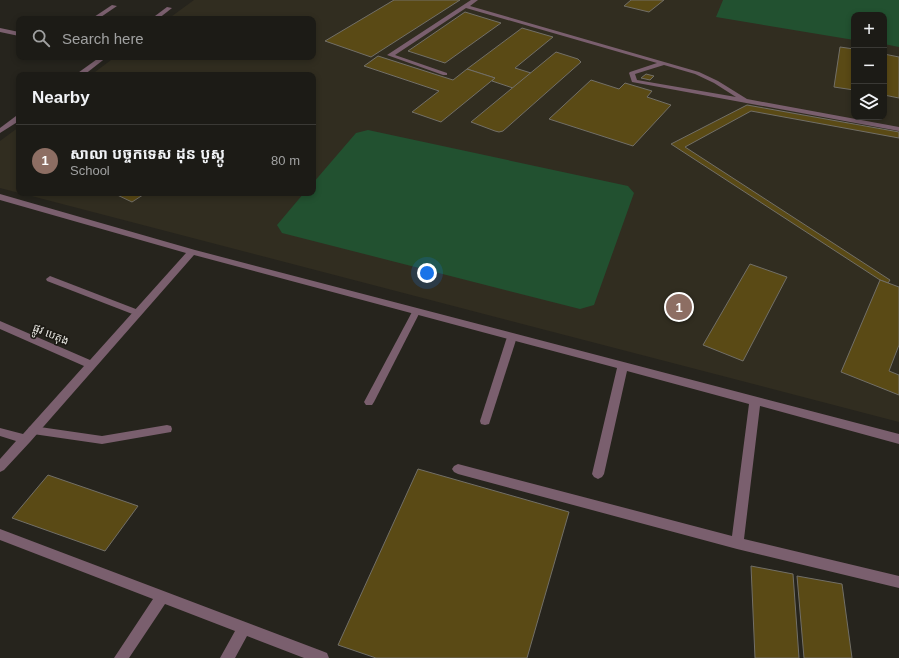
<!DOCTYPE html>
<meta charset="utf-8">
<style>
body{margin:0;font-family:Helvetica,"Noto Sans Khmer",sans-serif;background:#25241f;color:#f1f3f6}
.controls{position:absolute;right:12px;top:12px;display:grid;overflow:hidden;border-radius:8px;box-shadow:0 2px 6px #0003}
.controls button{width:36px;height:36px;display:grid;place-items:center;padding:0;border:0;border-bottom:1px solid #3a3935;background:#1c1b16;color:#f1f3f6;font:20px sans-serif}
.you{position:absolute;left:427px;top:273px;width:14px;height:14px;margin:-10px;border:3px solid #fff;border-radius:50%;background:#1a73e8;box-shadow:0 0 0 6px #1a73e833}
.badge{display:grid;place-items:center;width:26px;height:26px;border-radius:50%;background:#fa87e7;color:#fff;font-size:13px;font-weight:700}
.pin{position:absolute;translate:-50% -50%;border:2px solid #fff;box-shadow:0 1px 4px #0006}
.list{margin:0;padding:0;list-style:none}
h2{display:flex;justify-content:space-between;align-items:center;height:52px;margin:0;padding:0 16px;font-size:17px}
h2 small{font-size:13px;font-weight:400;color:#a0a1a1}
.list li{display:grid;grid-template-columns:26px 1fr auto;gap:12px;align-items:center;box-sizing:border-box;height:72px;padding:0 16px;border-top:1px solid #3a3935}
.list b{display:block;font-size:15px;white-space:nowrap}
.list p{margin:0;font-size:13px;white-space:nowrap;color:#a0a1a1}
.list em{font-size:13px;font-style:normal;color:#a0a1a1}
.icon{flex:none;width:22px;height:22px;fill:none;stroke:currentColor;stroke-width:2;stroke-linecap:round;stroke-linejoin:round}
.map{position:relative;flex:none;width:899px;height:658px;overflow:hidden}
.search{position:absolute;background:#1c1b16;box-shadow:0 2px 6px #0003;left:16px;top:16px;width:300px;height:44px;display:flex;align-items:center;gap:10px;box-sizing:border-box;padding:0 14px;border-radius:8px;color:#a0a1a1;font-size:15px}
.panel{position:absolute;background:#1c1b16;box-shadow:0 2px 6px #0003;left:16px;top:72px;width:300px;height:124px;border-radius:8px}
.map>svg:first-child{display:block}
.built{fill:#312d20;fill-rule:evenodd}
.green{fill:#225130}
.building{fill:#5a4a15;stroke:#726f67}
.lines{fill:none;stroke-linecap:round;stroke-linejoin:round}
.lane{fill:#7a5f6e;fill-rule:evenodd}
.street{fill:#7a5f6e;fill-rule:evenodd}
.labels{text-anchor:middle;stroke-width:3.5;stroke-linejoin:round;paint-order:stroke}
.street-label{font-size:11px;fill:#e6e5e0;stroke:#1c1a14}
</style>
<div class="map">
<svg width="899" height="658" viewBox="0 0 899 658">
<rect width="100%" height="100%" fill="#26241d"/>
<g class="built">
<path d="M 194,0 L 899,0 L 899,422 L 20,193 L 313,193 L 313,75 L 91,75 L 115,57 L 313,57 L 313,19 L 168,19 ZM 854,15 L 884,15 L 884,117 L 854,117 Z"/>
<polygon points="19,127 19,193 0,188 0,141"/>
</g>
<g class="green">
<polygon points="723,0 899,0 899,47 884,44 884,15 854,15 854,40 716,17"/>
<polygon points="368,130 628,186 634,193 594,305 580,309 282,233 277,225 304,193 313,193 313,183 356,133"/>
</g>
<g class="building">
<polygon points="394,0 460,0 371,57 325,41"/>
<polygon points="631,0 664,0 649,12 624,6"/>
<polygon points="465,12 501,23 445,63 408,51"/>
<polygon points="522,28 553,37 515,68 531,73 513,88 492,81 495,78 467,69"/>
<polygon points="840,47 854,49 854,90 834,87"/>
<polygon points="556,52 578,59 581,62 503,131 499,132 495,131 471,122"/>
<polygon points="884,54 899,57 899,98 884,95"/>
<polygon points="378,56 453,80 467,69 495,78 441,122 412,112 439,91 364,66"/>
<polygon points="646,74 654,76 650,80 641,78"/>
<polygon points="591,80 619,89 625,83 652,91 647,97 671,105 633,146 549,119"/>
<polygon points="747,105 899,132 899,138 751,111 685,147 890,280 888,283 880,280 671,144"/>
<polygon points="113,193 146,193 132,202"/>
<polygon points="750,264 787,277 743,361 703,345"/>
<polygon points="880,280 899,287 899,345 889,371 899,375 899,395 841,372"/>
<polygon points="418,469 569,512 527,658 376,658 338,645"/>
<polygon points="48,475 138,506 105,551 12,518"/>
<polygon points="751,566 793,574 799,658 755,658"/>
<polygon points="797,576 842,584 852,658 804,658"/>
</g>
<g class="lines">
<g class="lane">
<path d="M 471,0 L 478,0 L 470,6 L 699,72 L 718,81 L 747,99 L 899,127 L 899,131 L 632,82 L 629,73 L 630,72 L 657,63 L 466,8 L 395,55 L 447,73 L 447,75 L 443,75 L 387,55 ZM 664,65 L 695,74 L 714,83 L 736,97 L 637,80 L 635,74 Z"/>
<polygon points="112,5 117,6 98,19 91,19"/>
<polygon points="50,276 141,311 142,313 138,316 135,315 47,281 46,279"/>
<polygon points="416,309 420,312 374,402 372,405 366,405 364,402 412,312"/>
<polygon points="512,334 517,337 490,421 489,424 485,425 481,424 480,421 507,337"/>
<polygon points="167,425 171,426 172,429 171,432 102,444 33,434 29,433 28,430 29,427 33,426 102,436"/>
</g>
<g class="street">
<polygon points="167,7 172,8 158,19 151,19"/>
<polygon points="0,28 19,32 19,36 0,32"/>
<polygon points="100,57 107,57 84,75 75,75"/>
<polygon points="16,116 19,116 19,121 0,133 0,128"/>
<polygon points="0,194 195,250 899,434 899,444 760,406 744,539 899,576 899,588 737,549 458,474 454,472 452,469 454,466 458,464 732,536 749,404 627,371 604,474 602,477 598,479 594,477 592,474 617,368 194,255 30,442 4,470 0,472 0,459 16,441 0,436 0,428 23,434 84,366 0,329 0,321 90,360 186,253 0,200"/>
<polygon points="0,529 322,651 327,653 329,658 304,658 247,636 235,658 220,658 235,631 165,604 129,658 114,658 153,599 0,540"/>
</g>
</g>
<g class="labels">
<g class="street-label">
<text transform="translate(51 334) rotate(23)" y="4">ផ្លូវ បេតុង</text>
</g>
</g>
</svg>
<div class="controls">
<button>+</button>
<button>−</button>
<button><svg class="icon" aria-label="layers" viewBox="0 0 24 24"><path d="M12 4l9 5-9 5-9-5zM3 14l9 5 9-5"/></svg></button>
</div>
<div class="you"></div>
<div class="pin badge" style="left:679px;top:307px;background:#8d6e63">1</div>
<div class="search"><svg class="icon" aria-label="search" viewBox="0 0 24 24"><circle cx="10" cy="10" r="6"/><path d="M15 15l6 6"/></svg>Search here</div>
<section class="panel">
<h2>Nearby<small></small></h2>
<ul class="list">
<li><span class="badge" style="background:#8d6e63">1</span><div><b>សាលា បច្ចកទេស ដុន បូស្កូ</b><p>School</p></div><em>80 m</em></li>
</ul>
</section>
</div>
